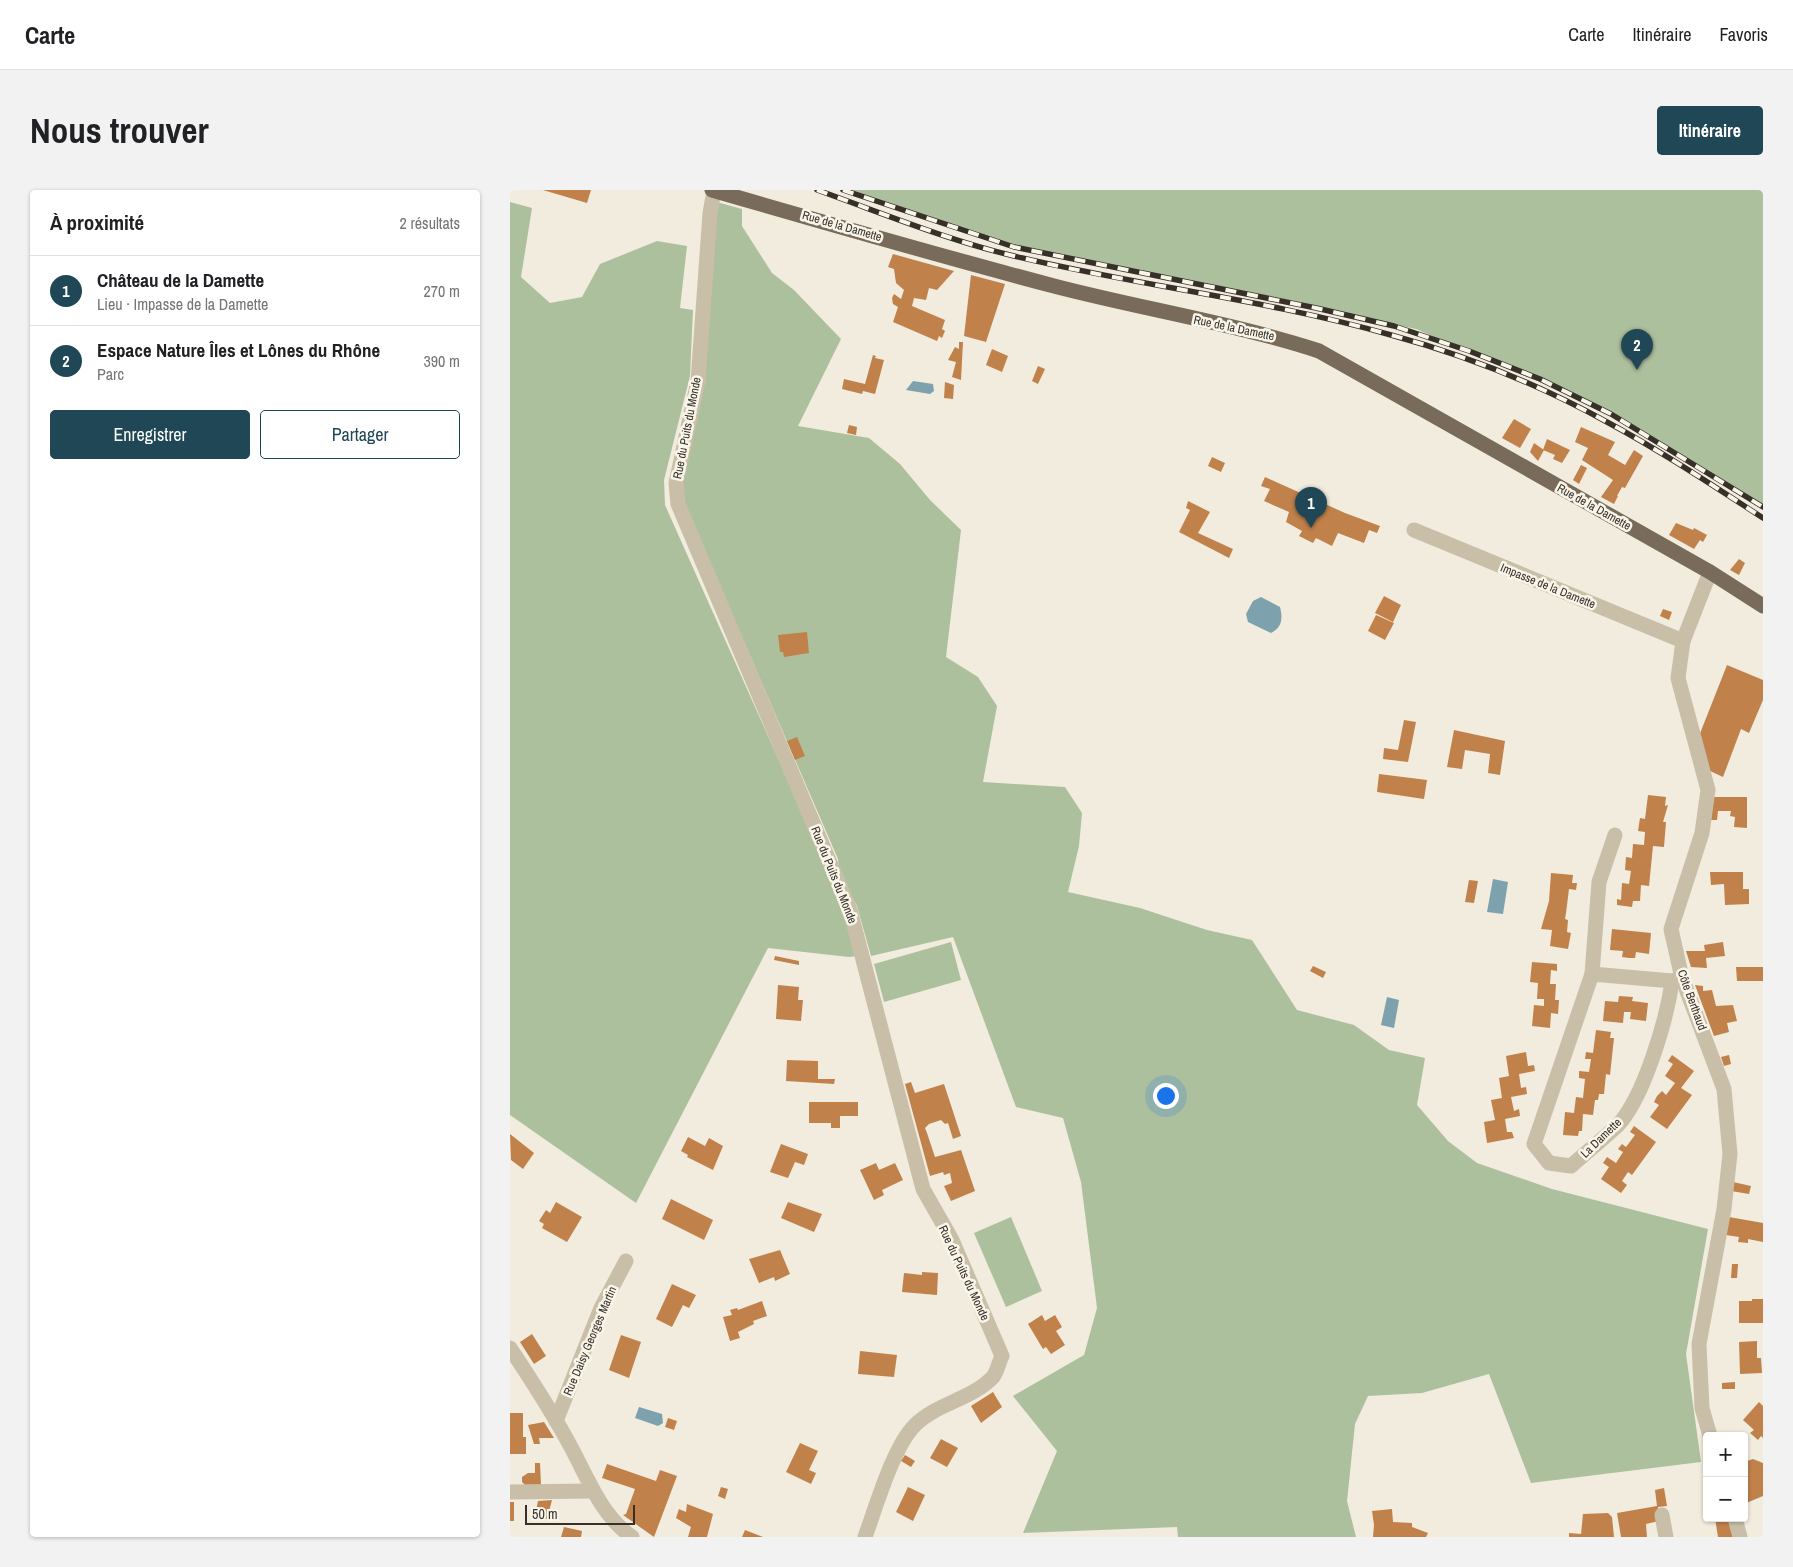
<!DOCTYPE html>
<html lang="fr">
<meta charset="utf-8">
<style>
body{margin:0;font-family:"Archivo Narrow",sans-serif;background:#f2f2f2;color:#202124}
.controls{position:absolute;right:15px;bottom:15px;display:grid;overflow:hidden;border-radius:5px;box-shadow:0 1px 4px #0004}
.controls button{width:45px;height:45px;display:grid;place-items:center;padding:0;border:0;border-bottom:1px solid #e0e0e0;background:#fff;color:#202124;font:25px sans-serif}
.scale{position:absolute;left:15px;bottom:12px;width:110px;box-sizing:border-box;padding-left:5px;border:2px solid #363029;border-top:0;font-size:14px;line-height:18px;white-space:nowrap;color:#363029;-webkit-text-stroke:4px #f9f5e9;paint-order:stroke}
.you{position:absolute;left:655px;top:905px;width:18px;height:18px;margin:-12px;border:4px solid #fff;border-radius:50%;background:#1a73e8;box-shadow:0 0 0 8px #1a73e833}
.badge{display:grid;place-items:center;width:32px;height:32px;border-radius:50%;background:#204756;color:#fff;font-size:16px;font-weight:700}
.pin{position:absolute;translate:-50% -41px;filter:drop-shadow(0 1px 2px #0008)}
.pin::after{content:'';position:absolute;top:26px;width:18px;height:15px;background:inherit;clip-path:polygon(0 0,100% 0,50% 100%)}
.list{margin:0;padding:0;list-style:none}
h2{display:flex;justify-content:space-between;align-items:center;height:65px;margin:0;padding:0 20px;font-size:21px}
h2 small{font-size:16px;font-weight:400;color:#757577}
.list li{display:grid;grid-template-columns:32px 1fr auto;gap:15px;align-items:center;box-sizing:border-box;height:70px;padding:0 20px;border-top:1px solid #e0e0e0}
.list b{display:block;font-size:19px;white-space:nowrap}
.list p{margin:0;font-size:16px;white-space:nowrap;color:#757577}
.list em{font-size:16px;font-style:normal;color:#757577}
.actions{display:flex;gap:10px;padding:15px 20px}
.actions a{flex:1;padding:11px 0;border:1px solid #204756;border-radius:5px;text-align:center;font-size:18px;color:#204756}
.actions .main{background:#204756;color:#fff}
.map{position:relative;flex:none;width:1253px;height:1347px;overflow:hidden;border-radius:5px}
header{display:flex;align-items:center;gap:30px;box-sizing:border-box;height:70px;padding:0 25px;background:#fff;border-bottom:1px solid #e0e0e0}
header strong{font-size:24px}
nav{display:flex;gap:28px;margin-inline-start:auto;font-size:18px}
.intro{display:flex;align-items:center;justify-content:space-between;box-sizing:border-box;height:120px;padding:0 30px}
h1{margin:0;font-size:35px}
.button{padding:12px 22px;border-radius:5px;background:#204756;color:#fff;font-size:18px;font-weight:700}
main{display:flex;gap:30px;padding:0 30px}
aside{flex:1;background:#fff;border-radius:5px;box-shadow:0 1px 4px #0004}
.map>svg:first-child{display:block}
.green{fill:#adc09d}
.water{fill:#7da1ad}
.building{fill:#c1814b}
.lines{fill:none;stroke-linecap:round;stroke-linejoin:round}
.minor{stroke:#c9bfa9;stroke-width:15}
.major{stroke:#786b5a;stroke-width:15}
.rail-casing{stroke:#363029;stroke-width:5.5}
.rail{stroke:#f9f5e9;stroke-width:4;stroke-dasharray:11;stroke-linecap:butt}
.labels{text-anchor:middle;stroke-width:5;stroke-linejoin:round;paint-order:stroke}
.street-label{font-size:12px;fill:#363029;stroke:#f9f5e9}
</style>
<header>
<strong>Carte</strong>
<nav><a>Carte</a><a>Itinéraire</a><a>Favoris</a></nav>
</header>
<div class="intro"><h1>Nous trouver</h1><a class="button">Itinéraire</a></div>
<main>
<aside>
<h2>À proximité<small>2 résultats</small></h2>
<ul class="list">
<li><span class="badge">1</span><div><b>Château de la Damette</b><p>Lieu · Impasse de la Damette</p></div><em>270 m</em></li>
<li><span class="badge">2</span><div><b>Espace Nature Îles et Lônes du Rhône</b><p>Parc</p></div><em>390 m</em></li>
</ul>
<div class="actions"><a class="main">Enregistrer</a><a>Partager</a></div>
</aside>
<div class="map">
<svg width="1253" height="1347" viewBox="0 0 1253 1347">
<rect width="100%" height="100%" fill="#f1ecdd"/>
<g class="green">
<polygon points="333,0 1253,0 1253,320 1095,220 906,139 471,48"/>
<polygon points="203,11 232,19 232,36 262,83 284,100 331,149 288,236 359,248 390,274 420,310 451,340 436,467 468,487 487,516 473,592 555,597 572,623 569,656 558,702 630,718 697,740 742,750 787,820 844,835 879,860 915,868 907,915 938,951 967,973 1042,999 1198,1039 1176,1164 1191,1272 1021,1293 979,1184 912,1203 858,1206 845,1234 837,1311 846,1347 668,1347 667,1337 513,1343 547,1261 503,1206 574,1165 587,1118 571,992 553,928 506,917 443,747 361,766 347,716 329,683 328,669 174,313 170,295"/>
<polygon points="0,12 22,18 11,87 40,113 72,107 90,74 147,51 177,56 170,118 183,120 180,186 154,290 155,315 336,721 347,766 339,767 258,758 126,1013 0,925"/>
<polygon points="441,752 451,790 374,812 364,774"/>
<polygon points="501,1027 532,1101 496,1117 464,1043"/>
</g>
<g class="water">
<polygon points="403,191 423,194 424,201 420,204 396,200"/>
<path d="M 751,407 L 770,417 C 773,429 772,437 761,443 L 738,432 L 736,424 L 743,411 Z"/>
<polygon points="983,689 998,692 993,724 977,722"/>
<polygon points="877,807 889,810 884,838 871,835"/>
<polygon points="129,1217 152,1224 153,1233 148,1236 125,1228"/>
</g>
<g class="building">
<polygon points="33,0 81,0 77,13"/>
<polygon points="383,64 444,81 427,100 419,98 416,110 404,108 402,116 435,130 432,139 435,141 432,148 429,146 427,151 383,132 388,117 383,114 382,108 384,104 391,109 394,100 386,93 384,79 378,77"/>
<polygon points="461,85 495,94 476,152 454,146"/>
<polygon points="449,152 453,152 451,190 442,187 446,172 438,170 445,157 449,159"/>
<polygon points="482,159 498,166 492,182 476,175"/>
<polygon points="363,165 366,166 365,168 374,170 365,204 353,201 352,204 332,199 334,189 355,194"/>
<polygon points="528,176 535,179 528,194 522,191"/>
<polygon points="435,192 444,195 443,209 434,208"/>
<polygon points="1004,229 1021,239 1010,258 992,248"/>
<polygon points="339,235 347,237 346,245 337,243"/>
<polygon points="1071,237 1105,252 1098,265 1115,275 1124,260 1133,266 1115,298 1112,297 1107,306 1108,306 1104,314 1091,307 1103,290 1072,270 1078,258 1065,252"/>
<polygon points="1037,249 1060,260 1052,273 1043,269 1045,265 1033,260"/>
<polygon points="1024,253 1034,260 1028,271 1020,262"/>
<polygon points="702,267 715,273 711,282 698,276"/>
<polygon points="1071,275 1077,278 1069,294 1063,290"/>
<polygon points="755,287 835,323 870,336 867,343 859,340 854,353 828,343 822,356 806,348 803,353 789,346 792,341 776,332 779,322 754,311 760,299 751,296"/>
<polygon points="678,311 700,322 688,343 723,359 719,368 669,342 680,320 676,318"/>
<polygon points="1166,333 1183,340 1184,338 1197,345 1193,352 1190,350 1184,359 1159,345"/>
<polygon points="1229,369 1235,373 1229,385 1220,380"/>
<polygon points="874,406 891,415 883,432 865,423"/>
<polygon points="1153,419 1162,422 1159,430 1150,426"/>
<polygon points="866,425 884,433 875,450 858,441"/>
<polygon points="297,442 299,463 274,467 273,462 270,462 268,445"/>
<polygon points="1217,475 1253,490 1253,510 1239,543 1231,539 1213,587 1200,581 1189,546"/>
<polygon points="894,530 906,532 898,572 873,569 874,558 888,560"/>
<polygon points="944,540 995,551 990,585 978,583 980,564 955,560 952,579 937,577"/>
<polygon points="287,547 295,566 285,570 277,551"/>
<polygon points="869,584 917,590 914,609 867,602"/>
<polygon points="1138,605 1156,607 1155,616 1158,615 1153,632 1156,632 1154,657 1143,656 1139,696 1131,695 1130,711 1123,711 1122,717 1107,715 1107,709 1111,710 1112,693 1119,694 1121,681 1115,680 1116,667 1122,668 1123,654 1134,655 1135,642 1128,641 1130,628 1135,629"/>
<polygon points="1203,607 1237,607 1237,638 1224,637 1225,627 1220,626 1221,621 1208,621 1207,630 1201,630"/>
<polygon points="1200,682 1233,682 1233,699 1239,699 1239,714 1215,715 1214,694 1201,695"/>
<polygon points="1041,683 1063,685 1062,693 1067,693 1066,700 1059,699 1056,723 1055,729 1058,730 1057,742 1061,743 1058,759 1040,756 1042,740 1031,739 1039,711"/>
<polygon points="959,690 968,691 964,713 955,712"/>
<polygon points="1102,739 1141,743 1139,764 1126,762 1125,768 1119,768 1112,767 1113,761 1100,760"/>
<polygon points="1213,752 1215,766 1196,768 1197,778 1181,777 1176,761 1195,761 1194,755"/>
<polygon points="265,766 289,771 289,775 264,770"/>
<polygon points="1022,772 1047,774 1047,781 1041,780 1040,794 1046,794 1045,810 1049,810 1048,824 1041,823 1040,838 1022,836 1024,815 1034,816 1034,809 1027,809 1028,793 1020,792"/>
<polygon points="803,776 816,782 813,788 800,781"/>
<polygon points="1226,777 1253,777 1253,791 1227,791"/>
<polygon points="268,795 289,797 288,810 293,810 291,831 266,829"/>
<polygon points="1185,795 1193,796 1193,801 1202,800 1206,816 1223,815 1227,831 1217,833 1219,842 1204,846"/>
<polygon points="1109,806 1123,807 1122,811 1138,813 1136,831 1120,829 1121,822 1114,822 1113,833 1093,831 1095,811 1108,812"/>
<polygon points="1086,840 1101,842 1100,848 1104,848 1100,885 1096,884 1094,904 1089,904 1088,910 1085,910 1083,925 1073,924 1072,941 1069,941 1068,946 1053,945 1055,922 1064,923 1066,907 1073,908 1075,889 1069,888 1069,881 1079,882 1081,869 1075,869 1076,862 1083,863"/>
<polygon points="1016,862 1018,876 1024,875 1025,881 1009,884 1011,898 1016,897 1017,904 1001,907 1004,921 1009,919 1010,926 995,929 997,942 1002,942 1004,948 977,953 974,932 985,930 981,910 992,908 989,888 999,886 996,866"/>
<polygon points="1162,865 1184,881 1171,898 1182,905 1157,939 1140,927 1149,915 1144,912 1147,906 1152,901 1156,905 1165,893 1155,886 1163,874 1158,871"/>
<polygon points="1219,865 1221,874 1214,876 1211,867"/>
<polygon points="277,870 308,871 308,889 325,889 324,894 276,891"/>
<polygon points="401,892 405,903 434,894 451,946 443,949 438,933 435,934 431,930 419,934 415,938 417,943 425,967 451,960 465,1001 441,1011 434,996 442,993 440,983 434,985 433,982 420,986 395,894"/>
<polygon points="299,912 348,912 348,926 330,926 330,938 321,938 321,933 299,933"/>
<polygon points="1124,936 1146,952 1122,985 1118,982 1112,991 1117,995 1111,1003 1091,989 1099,977 1093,973 1097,967 1106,973 1113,962 1108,959 1112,954 1116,957 1125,945 1120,942"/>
<polygon points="0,944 24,963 13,979 1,970"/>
<polygon points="178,947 195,956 199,948 213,956 203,980 177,967 178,965 171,961"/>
<polygon points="271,954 298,964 294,975 285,972 278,988 260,982"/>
<polygon points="366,973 369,980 385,973 393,990 372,1000 374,1005 364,1010 350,980"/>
<polygon points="1223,992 1241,996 1239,1004 1221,1001"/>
<polygon points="161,1009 203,1030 194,1050 152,1029"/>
<polygon points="46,1012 72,1027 57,1052 32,1038 34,1034 29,1031 36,1020 40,1023"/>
<polygon points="278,1012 312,1024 304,1042 271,1028"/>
<polygon points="1219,1027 1253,1033 1253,1052 1238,1049 1238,1053 1228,1052 1229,1047 1216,1045"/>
<polygon points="270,1060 280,1084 265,1091 264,1087 249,1093 239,1069"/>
<polygon points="1222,1074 1228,1074 1227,1088 1221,1088"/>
<polygon points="412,1082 428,1083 427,1105 392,1102 394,1083 412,1085"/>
<polygon points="162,1094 186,1105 179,1118 173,1115 162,1137 146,1129"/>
<polygon points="1242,1109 1253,1109 1253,1133 1229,1133 1229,1111 1242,1111"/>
<polygon points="252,1111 257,1126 243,1131 244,1134 228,1142 230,1148 220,1151 213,1127 222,1125 220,1120 227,1118 228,1120"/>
<polygon points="532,1125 535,1131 545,1125 552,1137 546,1141 555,1155 541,1164 536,1157 533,1159 518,1134"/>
<polygon points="22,1144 36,1166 24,1174 10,1152"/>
<polygon points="111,1145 131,1152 119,1188 99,1180"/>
<polygon points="1247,1151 1247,1168 1251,1168 1252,1183 1230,1184 1229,1152"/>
<polygon points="350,1161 387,1165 384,1187 348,1184"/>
<polygon points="1225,1192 1225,1199 1212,1199 1212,1193"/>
<polygon points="483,1202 492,1217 471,1233 461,1216"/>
<polygon points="1249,1212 1253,1216 1253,1248 1251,1246 1248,1250 1240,1243 1244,1240 1233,1230"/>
<polygon points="0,1223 13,1223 13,1247 16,1247 16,1264 0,1264"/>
<polygon points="158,1228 167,1231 164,1240 155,1237"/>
<polygon points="34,1232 44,1248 29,1248 30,1254 24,1254 18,1235"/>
<polygon points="431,1249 448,1258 437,1277 420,1268"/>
<polygon points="290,1253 308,1261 299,1280 306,1283 301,1294 276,1282"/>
<polygon points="395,1265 405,1271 401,1277 391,1271"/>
<polygon points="1243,1269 1253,1273 1253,1306 1234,1314 1234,1272"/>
<polygon points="25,1273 30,1273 31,1295 16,1296 12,1292 12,1287 18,1283 25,1283"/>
<polygon points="97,1274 146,1291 150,1280 167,1286 144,1347 113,1325 116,1324 125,1299 92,1288"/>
<polygon points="211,1297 218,1299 215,1309 208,1306"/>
<polygon points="398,1297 415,1305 403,1331 386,1322"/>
<polygon points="1154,1298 1157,1316 1148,1317 1149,1331 1136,1334 1137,1347 1111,1347 1107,1323 1147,1316 1145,1300"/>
<polygon points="42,1310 37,1329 25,1326 28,1311"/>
<rect x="0" y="1312" width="4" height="19"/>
<polygon points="177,1314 203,1324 197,1347 178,1347 181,1337 166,1328 169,1319 176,1322"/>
<polygon points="882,1319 883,1332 902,1333 902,1337 918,1343 916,1347 863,1347 864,1335 862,1321"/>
<polygon points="1098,1323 1102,1327 1104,1347 1059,1347 1059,1343 1071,1344 1073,1324"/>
<polygon points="1205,1328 1220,1328 1225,1347 1208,1347"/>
<polygon points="54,1337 72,1341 71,1347 51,1347"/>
<polygon points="235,1340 253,1347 232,1347"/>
</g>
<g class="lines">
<g class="minor">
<path d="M 204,1 L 200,23 L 188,191 L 166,293 L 168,314 L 340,720 L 413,999 L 442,1050 L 492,1166 C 489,1172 487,1182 483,1187 C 461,1210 427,1213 405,1235 C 383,1257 366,1317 355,1347"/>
<polyline points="904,340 1173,451"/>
<polyline points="1200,382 1173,451 1168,488 1198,600 1192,643 1161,739 1172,788 1214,899 1220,964 1214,1019 1189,1154 1192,1218 1200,1246"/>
<polyline points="1082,784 1089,692 1105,645"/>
<path d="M 1162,791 C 1157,829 1134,907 1108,935 C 1093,949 1077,962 1061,976 L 1039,973 L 1024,954 L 1082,784 L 1162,791 L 1172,788"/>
<path d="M 0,1158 C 22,1191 44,1225 62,1259 C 79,1291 92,1326 122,1347"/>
<polyline points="46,1231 91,1118 116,1071"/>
<polyline points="0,1302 83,1301"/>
<polyline points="1152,1325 1156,1347"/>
<polyline points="1225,1328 1230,1347"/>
</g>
<path class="major" d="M 202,0 C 316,33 430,66 544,96 C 632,119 723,133 809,161 L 1200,382 L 1253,416"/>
<defs>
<g id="rail">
<path d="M 307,0 C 372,23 437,50 504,66 C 629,96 758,110 881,145 C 955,165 1030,195 1097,232 C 1151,261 1202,295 1253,328"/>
<polyline points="333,0 504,57 806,118 884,136 959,161 1030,189 1101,224 1253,317"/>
</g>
</defs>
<use href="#rail" class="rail-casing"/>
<use href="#rail" class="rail"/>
</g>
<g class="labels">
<g class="street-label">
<text transform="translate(332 36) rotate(16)" y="4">Rue de la Damette</text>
<text transform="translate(724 138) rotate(12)" y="4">Rue de la Damette</text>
<text transform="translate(177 238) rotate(-79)" y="4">Rue du Puits du Monde</text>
<text transform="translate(1084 317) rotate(29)" y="4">Rue de la Damette</text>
<text transform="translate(1038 396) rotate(22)" y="4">Impasse de la Damette</text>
<text transform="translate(324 685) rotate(68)" y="4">Rue du Puits du Monde</text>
<text transform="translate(1182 810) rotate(70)" y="4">Côte Berthaud</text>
<text transform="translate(1091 948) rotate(-44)" y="4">La Damette</text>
<text transform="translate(454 1083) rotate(65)" y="4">Rue du Puits du Monde</text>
<text transform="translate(80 1151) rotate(-67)" y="4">Rue Daisy Georges Martin</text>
</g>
</g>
</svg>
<div class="controls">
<button>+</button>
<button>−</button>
</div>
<div class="scale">50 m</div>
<div class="you"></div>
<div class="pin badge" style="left:801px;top:338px">1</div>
<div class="pin badge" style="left:1127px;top:180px">2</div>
</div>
</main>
